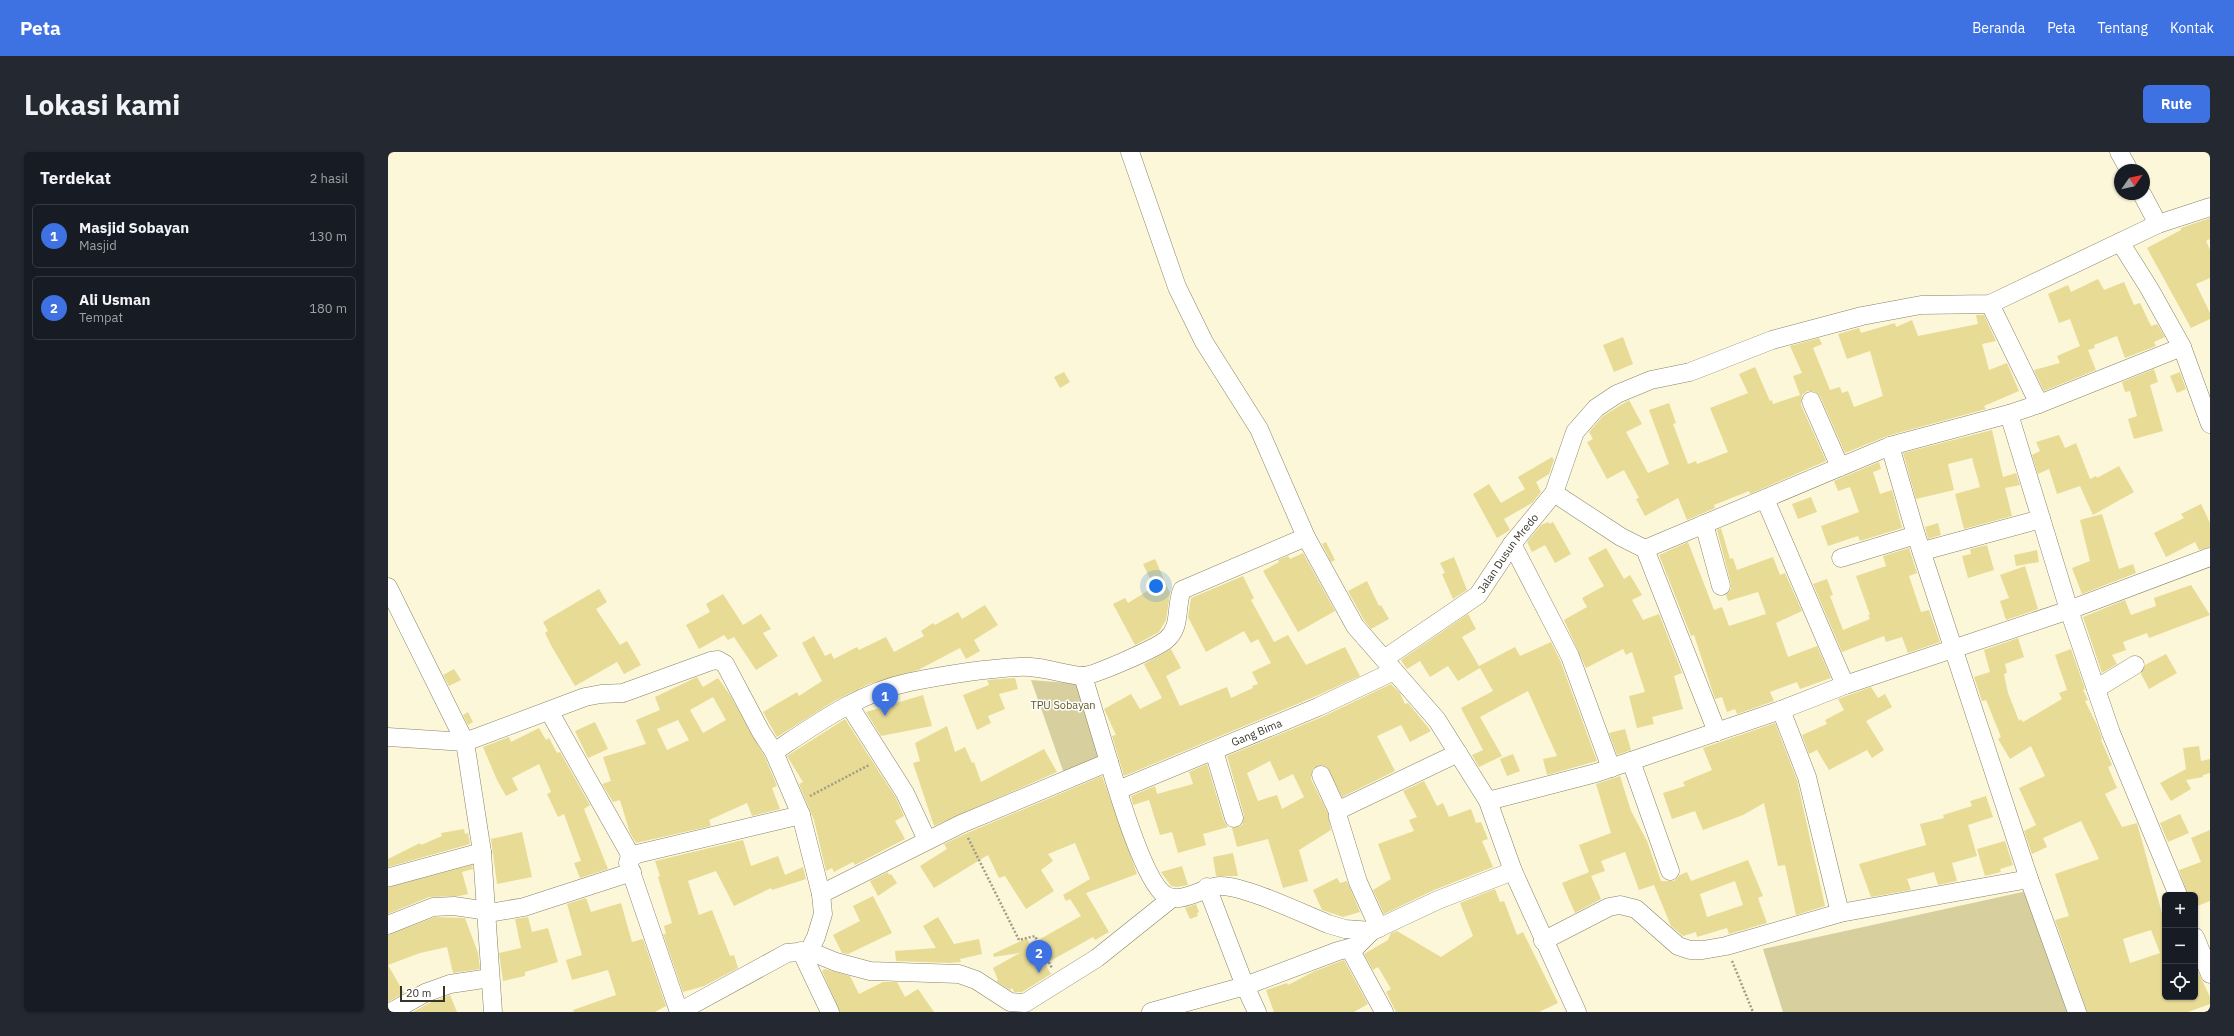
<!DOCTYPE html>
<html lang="id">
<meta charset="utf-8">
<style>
body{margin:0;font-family:"IBM Plex Sans",sans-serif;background:#242831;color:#f1f3f6}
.controls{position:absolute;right:12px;bottom:12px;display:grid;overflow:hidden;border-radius:6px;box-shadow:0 1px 3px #0004}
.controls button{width:36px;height:36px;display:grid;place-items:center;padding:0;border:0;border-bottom:1px solid #363941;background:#171b24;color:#f1f3f6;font:20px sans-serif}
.compass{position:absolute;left:1726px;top:12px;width:36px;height:36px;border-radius:50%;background:#171b24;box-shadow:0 1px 3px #0004;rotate:56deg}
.scale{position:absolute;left:12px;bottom:10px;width:45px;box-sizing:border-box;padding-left:4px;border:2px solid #373529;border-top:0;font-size:11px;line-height:14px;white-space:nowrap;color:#373529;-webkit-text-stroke:3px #fff;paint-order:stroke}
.you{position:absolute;left:768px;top:434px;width:14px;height:14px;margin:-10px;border:3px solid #fff;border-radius:50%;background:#1a73e8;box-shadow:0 0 0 6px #1a73e833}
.badge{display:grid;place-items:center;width:26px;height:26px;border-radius:50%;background:#3e71e2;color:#fff;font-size:13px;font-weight:700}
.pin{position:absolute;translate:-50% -33px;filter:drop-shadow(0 1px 2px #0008)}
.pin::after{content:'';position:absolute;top:21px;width:14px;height:12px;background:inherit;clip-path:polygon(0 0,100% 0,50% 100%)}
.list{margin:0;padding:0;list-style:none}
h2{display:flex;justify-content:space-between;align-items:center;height:52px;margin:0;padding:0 16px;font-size:17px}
h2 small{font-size:13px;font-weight:400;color:#9ea1a6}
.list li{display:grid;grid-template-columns:26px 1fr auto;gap:12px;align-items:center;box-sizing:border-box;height:64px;margin:0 8px 8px;padding:0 8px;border:1px solid #363941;border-radius:6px}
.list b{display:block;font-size:15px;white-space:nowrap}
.list p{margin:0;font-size:13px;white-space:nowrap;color:#9ea1a6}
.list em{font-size:13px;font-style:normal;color:#9ea1a6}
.icon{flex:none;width:22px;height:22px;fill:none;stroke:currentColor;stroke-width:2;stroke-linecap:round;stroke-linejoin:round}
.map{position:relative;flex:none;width:1822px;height:860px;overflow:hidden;border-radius:6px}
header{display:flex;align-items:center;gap:24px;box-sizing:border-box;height:56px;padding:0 20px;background:#3e71e2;color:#fff}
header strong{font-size:19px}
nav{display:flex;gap:22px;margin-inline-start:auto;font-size:14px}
.intro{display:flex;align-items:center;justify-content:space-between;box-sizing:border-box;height:96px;padding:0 24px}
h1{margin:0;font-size:28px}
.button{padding:10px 18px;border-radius:6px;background:#3e71e2;color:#fff;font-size:14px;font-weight:700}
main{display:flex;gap:24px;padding:0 24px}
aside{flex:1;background:#171b24;border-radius:6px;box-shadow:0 1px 3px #0004}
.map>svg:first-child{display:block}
.green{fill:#d7cf9e}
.building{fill:#e7db96;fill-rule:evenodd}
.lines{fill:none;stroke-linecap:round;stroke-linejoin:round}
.minor-casing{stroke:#888366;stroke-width:19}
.path{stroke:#a09c86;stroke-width:2.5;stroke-dasharray:2 2;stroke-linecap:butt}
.minor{stroke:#fff;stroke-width:18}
.labels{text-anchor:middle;stroke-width:3;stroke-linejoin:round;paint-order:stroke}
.street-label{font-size:11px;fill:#373529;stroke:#fff}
.park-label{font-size:11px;fill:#5f5623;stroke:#fff}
</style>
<header>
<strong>Peta</strong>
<nav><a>Beranda</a><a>Peta</a><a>Tentang</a><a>Kontak</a></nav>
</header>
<div class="intro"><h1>Lokasi kami</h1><a class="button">Rute</a></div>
<main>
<aside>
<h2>Terdekat<small>2 hasil</small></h2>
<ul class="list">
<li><span class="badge">1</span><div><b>Masjid Sobayan</b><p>Masjid</p></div><em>130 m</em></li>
<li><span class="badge">2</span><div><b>Ali Usman</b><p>Tempat</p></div><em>180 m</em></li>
</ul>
</aside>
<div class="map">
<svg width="1822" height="860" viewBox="0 0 1822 860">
<rect width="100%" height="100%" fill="#fcf7d8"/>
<g class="green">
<polygon points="643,528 692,532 716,608 678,627"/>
<polygon points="1639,739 1679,860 1395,860 1375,797"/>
</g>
<g class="building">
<polygon points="1822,66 1822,87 1818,89 1822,98 1822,126 1808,132 1822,161 1822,167 1803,176 1759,96 1793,78 1793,76"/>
<polygon points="1710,127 1716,138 1736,130 1746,153 1752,151 1763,174 1769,172 1777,185 1766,190 1768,194 1737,206 1729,184 1706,193 1707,196 1700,198 1708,218 1656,239 1646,218 1672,211 1669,204 1692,194 1682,167 1671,171 1660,142 1680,133 1683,140"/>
<polygon points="1588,163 1596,163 1608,189 1594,192 1601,218 1619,211 1631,239 1596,254 1598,257 1499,284 1457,301 1432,244 1425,239 1419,239 1414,243 1413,253 1438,309 1362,342 1361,339 1326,353 1327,356 1299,368 1290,346 1257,364 1248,347 1251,346 1236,318 1219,327 1199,290 1205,287 1201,280 1215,264 1241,248 1254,272 1238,280 1260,321 1281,312 1261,258 1281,251 1288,271 1285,272 1300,312 1308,309 1309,312 1340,300 1322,256 1360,241 1351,222 1367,215 1382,249 1384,248 1385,252 1412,243 1405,224 1414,221 1402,194 1431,186 1434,192 1425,196 1442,238 1452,235 1454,241 1460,239 1466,255 1495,244 1482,199 1459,207 1450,182 1471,176 1473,181 1507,171 1508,175 1524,168 1530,184 1590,172"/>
<polygon points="1235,185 1245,212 1226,220 1215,193"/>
<polygon points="1766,217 1770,230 1762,233 1775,279 1746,287 1740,267 1749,264 1742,239 1737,240 1734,230"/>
<polygon points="676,220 682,230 672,236 666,225"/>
<polygon points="1792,220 1798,237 1789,241 1782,224"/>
<polygon points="1604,278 1615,325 1628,321 1632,333 1617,336 1624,364 1576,377 1567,342 1592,335 1584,306 1560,312 1566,338 1528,347 1515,301"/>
<polygon points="1671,283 1677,296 1688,291 1702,327 1708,324 1709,326 1731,314 1746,340 1705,363 1692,334 1669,342 1661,317 1650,322 1644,303 1652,299 1648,290"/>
<polygon points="1164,305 1166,308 1161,322 1148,330 1153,340 1144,351 1116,367 1122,378 1109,386 1085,342 1101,332 1113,351 1137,337 1130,325"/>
<polygon points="1491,310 1493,317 1485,320 1492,342 1504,338 1514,376 1472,389 1470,384 1440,394 1433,374 1471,360 1462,335 1450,339 1446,329"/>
<polygon points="1423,345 1429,360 1410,367 1404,352"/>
<polygon points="1813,352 1822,371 1822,395 1811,398 1807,390 1778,405 1766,381 1796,366 1793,362"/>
<polygon points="1714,362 1731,417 1745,412 1748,421 1694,442 1684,416 1702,409 1692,368"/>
<polygon points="1160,370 1162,372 1165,370 1183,402 1167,411 1157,393 1144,400 1139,390 1153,373"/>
<polygon points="1550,371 1553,383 1540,387 1537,375"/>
<polygon points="1333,376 1342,407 1345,406 1349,418 1385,405 1392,423 1397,421 1414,459 1388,471 1400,505 1429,494 1443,526 1412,537 1409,530 1382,540 1386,549 1349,562 1347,557 1339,560 1334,545 1327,547 1306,483 1303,484 1271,403 1300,390 1326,458 1334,455 1341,474 1378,462 1370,440 1340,449 1338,443 1343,437 1343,432 1329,378"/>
<polygon points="938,390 947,408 943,410 934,392"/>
<polygon points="1599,393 1606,418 1580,426 1574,404 1583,402 1582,397"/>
<polygon points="1218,396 1236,427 1242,423 1254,443 1244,448 1255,468 1271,462 1294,521 1286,524 1295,557 1264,565 1266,572 1249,576 1241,544 1257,540 1244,500 1238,503 1235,497 1198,516 1176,468 1199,455 1194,446 1216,434 1200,406"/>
<polygon points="1521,396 1529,421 1521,424 1533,460 1541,458 1552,490 1520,501 1514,485 1498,490 1496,484 1454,500 1425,432 1439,427 1445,443 1442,444 1455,478 1482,467 1480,463 1482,463 1468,424 1498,414 1495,404"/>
<polygon points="1649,398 1651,410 1628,414 1626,403"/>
<polygon points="915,401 947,459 910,480 875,419 891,410 890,408 900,404 902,407"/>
<polygon points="1066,405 1079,438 1065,447 1054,422 1057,421 1052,411"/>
<polygon points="767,407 782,441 778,468 771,480 747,493 725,452 737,446 740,451 766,435 755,412"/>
<polygon points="1637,414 1650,457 1618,468 1612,449 1621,446 1612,423"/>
<polygon points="855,424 866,446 863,448 886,490 900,483 918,513 957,495 972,524 926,545 736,624 724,584 728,583 716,557 743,542 752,557 774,546 756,512 783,497 793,516 778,524 792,554 839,535 843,546 865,536 864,534 870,532 864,520 883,511 870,487 863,491 856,479 818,500 800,465 803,446"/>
<polygon points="979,429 991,454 993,453 1001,467 983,477 976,468 960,439"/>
<polygon points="1803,433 1822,463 1761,486 1759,481 1735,490 1738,498 1724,503 1729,512 1714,521 1695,465 1737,448 1743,463 1768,454 1766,446"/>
<polygon points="211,437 219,450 208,457 232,493 239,489 253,513 236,522 229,510 187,534 164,495 157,481 160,479 155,470"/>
<polygon points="335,442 355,473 373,462 383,477 375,481 390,504 368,518 346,485 340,488 336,483 311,497 298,473 322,460 318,452"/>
<polygon points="597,453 610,473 586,488 592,499 578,507 572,496 530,518 481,532 446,549 389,585 375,560 409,540 411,544 434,529 414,491 426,484 437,504 443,501 446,507 469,495 471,498 498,485 506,500 536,484 533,479 545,471 547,473 570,460 574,467"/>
<polygon points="1080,462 1088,477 1074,485 1091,514 1127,495 1132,504 1163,490 1172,508 1209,609 1159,623 1155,607 1169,604 1140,539 1092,565 1114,604 1091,615 1084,603 1095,598 1073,556 1105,539 1092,516 1070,529 1060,514 1042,525 1032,509 1019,517 1013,508"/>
<path d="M 1630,486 L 1636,505 L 1617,512 L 1619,521 L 1616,522 L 1620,541 L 1631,569 L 1633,567 L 1635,570 L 1674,547 L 1671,541 L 1679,538 L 1667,503 L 1683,497 L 1697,537 L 1695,538 L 1700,548 L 1697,549 L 1710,575 L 1714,587 L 1713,588 L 1724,613 L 1720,615 L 1729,636 L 1717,642 L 1734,675 L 1749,671 L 1775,765 L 1777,764 L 1777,845 L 1807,845 L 1807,813 L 1822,845 L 1822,852 L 1800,860 L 1699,860 L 1667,768 L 1681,764 L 1667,722 L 1711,707 L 1693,669 L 1655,686 L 1659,695 L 1644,702 L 1636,679 L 1648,673 L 1631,636 L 1657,624 L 1643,594 L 1622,607 L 1610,587 L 1613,585 L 1598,548 L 1594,549 L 1586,525 L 1602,520 L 1596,498 ZM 1763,778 L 1772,801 L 1742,811 L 1735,787 Z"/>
<polygon points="1778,502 1789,521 1761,537 1753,522 1757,513"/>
<polygon points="66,517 73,528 61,534 55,523"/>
<path d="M 309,525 L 315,535 L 330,526 L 342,543 L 377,605 L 389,634 L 384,636 L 392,657 L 364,664 L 359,651 L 321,668 L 323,674 L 248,691 L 242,681 L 232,648 L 225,650 L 214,632 L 223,629 L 215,605 L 258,592 L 248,568 L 272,558 L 267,545 ZM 325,545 L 338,568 L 315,581 L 302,558 ZM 290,568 L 301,588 L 279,598 L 269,577 Z"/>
<polygon points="627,526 630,537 611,542 617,557 600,564 603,571 589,578 575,543 601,533 599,528"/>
<path d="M 1003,532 L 1012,541 L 1017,552 L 1020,551 L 1043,579 L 1022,590 L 1013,573 L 989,584 L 1007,619 L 954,645 L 939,615 L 934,613 L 925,617 L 923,627 L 940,662 L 943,678 L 911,698 L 920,729 L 895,736 L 880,687 L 849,695 L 844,676 L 854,673 L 856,663 L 839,604 L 934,565 ZM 882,609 L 891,629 L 905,622 L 916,645 L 894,657 L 889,643 L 870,649 L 859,621 Z"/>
<polygon points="1483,535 1490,546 1497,542 1504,555 1478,569 1496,598 1484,606 1479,598 1441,618 1429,598 1421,602 1414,583 1439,572 1437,568 1456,558 1450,547"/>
<polygon points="535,543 544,574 493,584 478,560"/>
<polygon points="80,560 85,570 80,573 75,563"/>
<polygon points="457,567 508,646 516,664 507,669 517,687 467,713 465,710 446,720 444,716 438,719 426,668 411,632 415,630 399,604"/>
<polygon points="207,570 220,597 200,606 187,579"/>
<polygon points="1387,571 1409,628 1437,754 1408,763 1397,713 1390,714 1376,651 1355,663 1315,678 1307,659 1284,667 1275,641 1297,634 1295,630 1324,618 1315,596"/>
<polygon points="559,574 567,600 577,595 584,611 586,610 593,630 656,597 669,620 546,674 525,611 532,609 527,591"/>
<polygon points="151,576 158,588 161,586 169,601 172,600 202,653 196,657 220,717 192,726 186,711 193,709 176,662 170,665 159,642 163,640 151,612 124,626 130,638 118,644 109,628 95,595 121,585 123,590"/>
<polygon points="1237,577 1243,598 1229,603 1221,581"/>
<polygon points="1811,594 1813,609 1822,607 1822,621 1815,623 1815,625 1798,628 1803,637 1783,649 1772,631 1798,617 1795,596"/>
<polygon points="1125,602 1132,619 1119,624 1112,607"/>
<polygon points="819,612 836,669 840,675 815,682 818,693 790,701 784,680 772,683 761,648 745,653 743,644 767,634 769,642 805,632 801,620"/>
<polygon points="714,624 749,722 698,741 721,780 707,788 705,785 657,812 663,822 634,840 626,840 624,836 622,838 608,829 610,828 605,816 632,801 606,805 605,802 639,786 643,795 646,793 645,791 693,764 682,747 678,749 675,743 702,727 687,691 660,702 665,709 653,718 666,739 638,757 617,724 611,726 600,703 546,736 532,714 559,697 556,692 577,682"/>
<path d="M 1232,624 L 1243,659 L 1259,689 L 1273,729 L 1286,729 L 1292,723 L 1299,720 L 1303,729 L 1360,708 L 1375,744 L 1370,746 L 1379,771 L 1341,782 L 1339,776 L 1309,785 L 1308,780 L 1295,784 L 1283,774 L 1266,733 L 1251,738 L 1237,700 L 1213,709 L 1217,719 L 1203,724 L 1213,747 L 1187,761 L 1174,731 L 1201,720 L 1191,693 L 1223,681 L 1208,632 ZM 1347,729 L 1355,753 L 1319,765 L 1312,742 Z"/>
<polygon points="1036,629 1049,654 1055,651 1061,665 1083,657 1088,671 1093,670 1100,687 1094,689 1105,715 1046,738 996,762 985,738 1003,727 990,692 1026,679 1021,668 1029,665 1015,639"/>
<polygon points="1598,644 1605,665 1580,673 1589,704 1564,711 1569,729 1550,733 1546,720 1519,727 1523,738 1483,745 1471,712 1538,693 1532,672 1556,666 1555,663 1584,654 1582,649"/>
<polygon points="1792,662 1801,681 1780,690 1772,671"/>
<polygon points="76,677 77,682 80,681 82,692 0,715 0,707 32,691 33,693 54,684 53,681"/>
<polygon points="1822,678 1822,749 1807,755 1807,743 1800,743 1791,718 1813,710 1803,686"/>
<polygon points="134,680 144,725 109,732 103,687"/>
<polygon points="355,688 363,714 390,704 397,723 415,715 418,727 384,738 383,736 346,754 328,719 300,729 311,763 324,758 342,804 346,803 350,816 316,834 295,840 275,782 278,782 276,774 284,771 270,725 272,724 267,709"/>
<polygon points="1617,689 1625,713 1612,717 1613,720 1597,724 1589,697"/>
<polygon points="845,701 850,724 828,724 825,705"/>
<polygon points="84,713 85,717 74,720 80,742 71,744 41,745 0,762 0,735"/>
<polygon points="794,714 800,733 789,735 783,734 773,720"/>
<polygon points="500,720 501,723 503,722 509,731 490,744 482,729"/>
<polygon points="949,726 952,731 959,729 972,760 955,765 934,758 925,738"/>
<polygon points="1107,737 1112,750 1116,749 1129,783 1135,780 1170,851 1151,860 1008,860 998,840 1003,837 990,815 985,818 976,802 1000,788 1003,781 1009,779 1053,805 1085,784 1072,751"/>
<polygon points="485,744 504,781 460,802 454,801 445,783 472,769 465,754"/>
<polygon points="198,746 203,760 233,751 244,790 255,787 278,854 267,860 186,860 185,858 228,843 220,818 184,828 178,808 194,803 179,752"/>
<polygon points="808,752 811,760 809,761 810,764 802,767 797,756"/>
<polygon points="47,765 77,766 90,801 92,817 65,821 59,795 32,801 0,813 0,783"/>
<polygon points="140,765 144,780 160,776 170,810 137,820 137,824 115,829 111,801 133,796 127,767"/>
<polygon points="550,765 566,792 591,787 594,802 572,807 573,810 561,811 508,809 507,799 548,796 535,774"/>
<polygon points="956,808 980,852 966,860 886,860 878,838 899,831 900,833 927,819"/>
<polygon points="0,813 16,841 0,850"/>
<polygon points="437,817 462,824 471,842 495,830 509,830 517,845 530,837 546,860 452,860 434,819"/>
<polygon points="62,843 69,860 25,860 41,851"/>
</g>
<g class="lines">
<defs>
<g id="minor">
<polyline points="742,0 789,135 816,190 871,277 918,385 967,474 1049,568 1100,649 1125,719 1189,860"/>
<polyline points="1731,0 1741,18"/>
<polyline points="1754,42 1770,72"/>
<polyline points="1732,90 1761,136 1794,195 1822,272"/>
<polyline points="1602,152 1651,252"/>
<polyline points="1423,249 1452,315"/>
<polyline points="1621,262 1681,458 1723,581 1790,743"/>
<polyline points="1502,294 1528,383 1641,727 1689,860"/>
<polyline points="1166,341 1233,385 1257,397 1502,294 1621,262 1651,252 1794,195"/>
<polyline points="1377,347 1457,533"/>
<polyline points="1316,372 1333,434"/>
<polyline points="1124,392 1182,504 1223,616"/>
<polyline points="1257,397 1329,580"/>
<polyline points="1535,399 1653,367"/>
<polyline points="1453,406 1528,383"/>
<polyline points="0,435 77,590 94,700 105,860"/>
<path id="s1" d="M 996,507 L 1090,443 L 1124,392 L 1166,341 L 1187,280 L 1208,256 L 1229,242 L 1263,228 L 1302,220 L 1384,188 L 1474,164 L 1533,153 L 1602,152 L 1770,72 L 1822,55"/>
<polyline points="695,524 721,610"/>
<polyline points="1708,537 1747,513"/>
<polyline points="461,553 517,641 539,688"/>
<polyline points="1393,558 1419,625 1452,761"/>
<polyline points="161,559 243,704"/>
<polyline points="0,585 77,590 197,545 213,542 235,541 323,509 330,508 337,512 373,580 386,600 413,663 433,742 435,762 428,785 421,799 399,801 291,860"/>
<polyline points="826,599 846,666"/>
<path d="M 386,600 C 428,572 472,540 522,530 C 557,523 594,517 630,515 C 651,513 672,522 693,524 C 704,525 768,496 778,488 C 794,475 787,455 794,438 L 918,385"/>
<polyline points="1243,609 1282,719"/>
<polyline points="933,623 950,660"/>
<path id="s2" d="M 730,638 L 930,555 L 1006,519"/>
<polyline points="1100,649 1208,621 1243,609 1393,558 1457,533 1681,458 1822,405"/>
<polyline points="2,725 94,700"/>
<polyline points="819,735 857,834 869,860"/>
<path d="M 433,742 L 573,672 L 721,610 C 729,637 756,729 777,743 C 793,753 815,735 832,734 C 855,733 916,762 940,772 L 957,777 L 984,779"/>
<polyline points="0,773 45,755 66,754 107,760 136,755 244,720"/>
<polyline points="991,776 970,730 950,665 950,660 955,656 1070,601"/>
<polyline points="1807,785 1822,822"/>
<polyline points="1155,789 1221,755 1232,753 1248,757 1290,794 1302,798 1315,798 1338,794 1452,761 1641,727"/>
<polyline points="962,797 996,860"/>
<polyline points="413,799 442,860"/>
<polyline points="421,799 448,810 482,819 571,822 588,828 622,850 637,851 709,806 784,746"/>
<polyline points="3,860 37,841 62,832 102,826"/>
<polyline points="291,860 240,711 241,707 249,702 413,663"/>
<polyline points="763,860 857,834 950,799 969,794 984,779 1050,748 1125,719"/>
</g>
</defs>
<use href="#minor" class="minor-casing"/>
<g class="path">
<polyline points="422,644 481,613"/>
<polyline points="580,686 631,788 647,784 664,816"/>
<polyline points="1344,809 1365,860"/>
</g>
<use href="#minor" class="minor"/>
</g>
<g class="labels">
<g class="street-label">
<text dy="4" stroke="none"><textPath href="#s1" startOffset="165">Jalan Dusun Mredo</textPath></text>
<text dy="4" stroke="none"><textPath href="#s2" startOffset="150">Gang Bima</textPath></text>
</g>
<g class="park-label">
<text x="675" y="557">TPU Sobayan</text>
</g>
</g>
</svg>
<div class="controls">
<button>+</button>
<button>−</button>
<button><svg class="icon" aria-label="locate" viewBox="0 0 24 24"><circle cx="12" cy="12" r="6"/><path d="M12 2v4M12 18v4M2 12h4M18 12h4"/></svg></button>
</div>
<svg class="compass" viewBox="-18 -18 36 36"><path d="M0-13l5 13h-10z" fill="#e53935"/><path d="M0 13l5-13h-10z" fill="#9ea1a6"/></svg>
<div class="scale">20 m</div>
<div class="you"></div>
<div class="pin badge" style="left:497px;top:564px">1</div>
<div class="pin badge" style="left:651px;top:821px">2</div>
</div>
</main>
